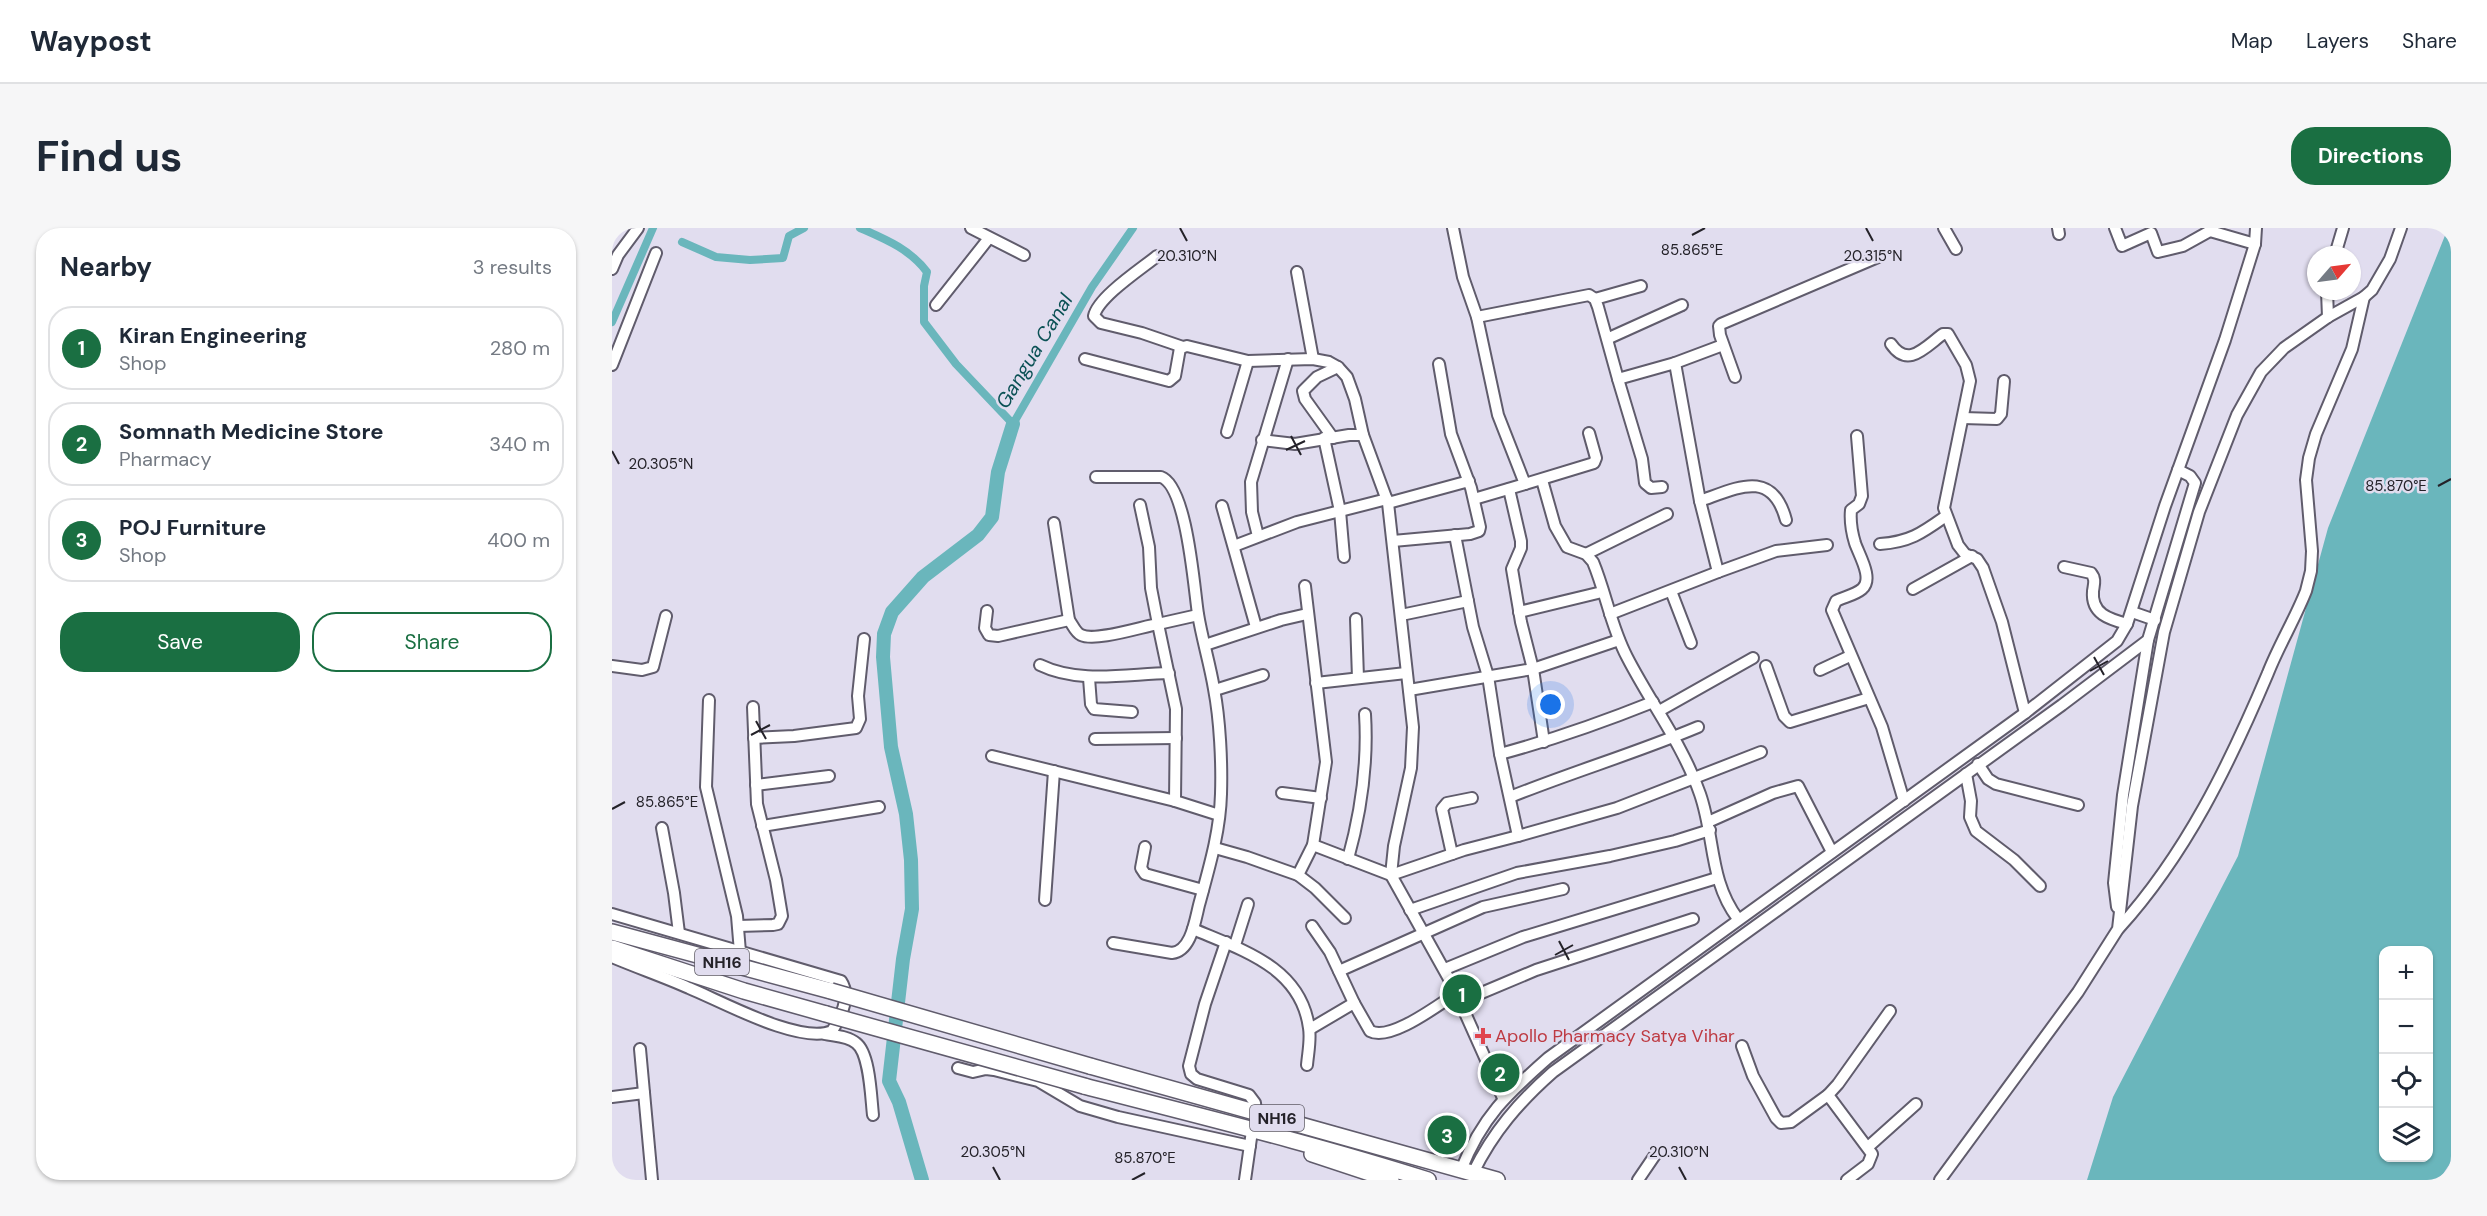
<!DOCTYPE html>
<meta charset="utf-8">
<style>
body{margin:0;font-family:"DM Sans",sans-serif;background:#f6f6f7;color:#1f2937}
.controls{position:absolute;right:18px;bottom:18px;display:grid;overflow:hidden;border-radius:12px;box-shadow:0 2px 4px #0004}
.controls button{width:54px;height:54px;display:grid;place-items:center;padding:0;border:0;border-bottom:2px solid #e0e1e3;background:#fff;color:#1f2937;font:30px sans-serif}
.compass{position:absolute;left:1695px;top:18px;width:54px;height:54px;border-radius:50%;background:#fff;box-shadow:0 2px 4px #0004;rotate:62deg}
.you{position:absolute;left:939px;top:477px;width:21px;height:21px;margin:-15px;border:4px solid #fff;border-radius:50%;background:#1a73e8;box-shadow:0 0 0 9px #1a73e833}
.badge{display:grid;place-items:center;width:39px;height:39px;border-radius:50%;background:#1a6f42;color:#fff;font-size:20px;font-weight:700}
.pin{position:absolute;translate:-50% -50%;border:3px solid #fff;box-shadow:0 2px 6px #0006}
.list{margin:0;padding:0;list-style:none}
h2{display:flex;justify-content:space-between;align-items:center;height:78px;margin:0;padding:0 24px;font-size:26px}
h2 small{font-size:20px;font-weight:400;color:#747a83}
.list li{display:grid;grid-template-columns:39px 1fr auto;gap:18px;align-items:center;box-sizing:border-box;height:84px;margin:0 12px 12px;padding:0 12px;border:2px solid #e0e1e3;border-radius:24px}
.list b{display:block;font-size:22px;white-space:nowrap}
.list p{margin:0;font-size:20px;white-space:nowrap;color:#747a83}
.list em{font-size:20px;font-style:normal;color:#747a83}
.actions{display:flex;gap:12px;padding:18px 24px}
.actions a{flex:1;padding:14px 0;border:2px solid #1a6f42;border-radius:24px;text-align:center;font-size:21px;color:#1a6f42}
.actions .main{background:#1a6f42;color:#fff}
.icon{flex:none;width:33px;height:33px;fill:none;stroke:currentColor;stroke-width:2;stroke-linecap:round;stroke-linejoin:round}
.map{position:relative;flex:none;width:1839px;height:952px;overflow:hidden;border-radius:24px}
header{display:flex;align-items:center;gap:36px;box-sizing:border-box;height:84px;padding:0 30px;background:#fff;border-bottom:2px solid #e0e1e3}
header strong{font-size:28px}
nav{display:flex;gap:33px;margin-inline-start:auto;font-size:21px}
.intro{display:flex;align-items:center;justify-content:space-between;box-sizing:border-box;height:144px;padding:0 36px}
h1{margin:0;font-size:42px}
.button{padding:15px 27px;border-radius:24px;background:#1a6f42;color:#fff;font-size:21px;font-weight:700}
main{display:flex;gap:36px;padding:0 36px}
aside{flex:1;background:#fff;border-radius:24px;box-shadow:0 2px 4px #0004}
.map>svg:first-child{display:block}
.water{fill:#6ab6bc;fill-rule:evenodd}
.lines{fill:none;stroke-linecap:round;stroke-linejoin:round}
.canal{stroke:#6ab6bc;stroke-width:8}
.river{stroke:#6ab6bc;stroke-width:14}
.minor-casing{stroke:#605c6c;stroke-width:14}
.highway-casing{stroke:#605c6c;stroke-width:18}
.minor{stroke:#fff;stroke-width:10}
.highway{stroke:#fff;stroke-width:15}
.highway-bridge-casing{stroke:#605c6c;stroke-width:18;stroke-linecap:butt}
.highway-bridge{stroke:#fff;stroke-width:15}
.ticks{fill:none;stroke:#242229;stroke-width:2}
.health-dot{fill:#e0444e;stroke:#e1ddef;stroke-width:2}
.labels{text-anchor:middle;stroke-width:5;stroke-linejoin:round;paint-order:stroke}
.shield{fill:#e1ddef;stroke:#5d5a64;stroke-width:1.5}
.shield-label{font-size:16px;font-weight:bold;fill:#242229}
.health-label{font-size:18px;fill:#be3a42;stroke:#e1ddef;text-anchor:start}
.water-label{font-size:20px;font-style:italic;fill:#0b5155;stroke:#e1ddef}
.ticks-label{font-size:15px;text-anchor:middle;fill:#242229;stroke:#e1ddef;stroke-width:5;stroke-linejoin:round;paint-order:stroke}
</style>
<header>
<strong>Waypost</strong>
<nav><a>Map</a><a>Layers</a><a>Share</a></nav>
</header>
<div class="intro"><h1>Find us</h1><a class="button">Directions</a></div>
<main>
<aside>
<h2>Nearby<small>3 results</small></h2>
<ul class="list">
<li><span class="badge">1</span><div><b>Kiran Engineering</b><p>Shop</p></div><em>280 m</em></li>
<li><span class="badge">2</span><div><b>Somnath Medicine Store</b><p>Pharmacy</p></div><em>340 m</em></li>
<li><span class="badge">3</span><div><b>POJ Furniture</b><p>Shop</p></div><em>400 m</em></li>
</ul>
<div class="actions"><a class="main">Save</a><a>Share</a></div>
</aside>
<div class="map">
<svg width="1839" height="952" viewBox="0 0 1839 952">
<rect width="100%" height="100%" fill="#e1ddef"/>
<path class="water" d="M 1836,0 L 1839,0 L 1839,934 L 1827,952 L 1475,952 L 1501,869 L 1626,628 L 1716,300 ZM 1772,722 L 1816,722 L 1816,930 L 1772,930 Z"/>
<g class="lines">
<g class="canal">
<path d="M 248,0 C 273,11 298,21 315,44 L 312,58 L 312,94 L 344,136 L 401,196 L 480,59 L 521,0"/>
<polyline points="70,14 104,29 138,32 171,30 177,8 192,0"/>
<polyline points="0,94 41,0"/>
</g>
<polyline class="river" points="310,952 287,874 277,853 291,731 300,681 299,632 294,586 279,519 271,429 272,406 280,384 311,349 366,307 380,289 386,244 401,196"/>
<defs>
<g id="minor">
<polyline points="359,0 412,27"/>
<polyline points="841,0 851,49 865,89 886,187 913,256 982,235 984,230 977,205"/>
<polyline points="1332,0 1344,21"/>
<polyline points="1446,0 1447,6"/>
<polyline points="1503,0 1510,18 1539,5 1546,24 1571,18 1598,3 1643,16"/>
<polyline points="1723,27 1731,0"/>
<path d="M 545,28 C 529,41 486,69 482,88 L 489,95 L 530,105 L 571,119"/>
<polyline points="0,41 6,27 26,0"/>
<polyline points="685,44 701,131"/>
<polyline points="1715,63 1716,89"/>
<polyline points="983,71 1029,58"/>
<polyline points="324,77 377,10"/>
<polyline points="865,89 977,67 983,71 986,79 1006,151 1063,135 1088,273 1106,344 998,386"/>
<polyline points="997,110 1070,77"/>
<path d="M 1279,116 C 1296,141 1313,119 1331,106 L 1336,106 L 1354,137 L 1358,153 L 1332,280 L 1346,317 L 1353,326 L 1365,331 L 1371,340 L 1390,394 L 1413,485"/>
<polyline points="473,131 557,153 563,148 568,120 575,118 636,133 701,131 717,134 726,139 735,149 743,171 751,207 776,275 801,499 799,540 782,618 779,647 841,758 891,870"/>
<polyline points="1063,135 1111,117"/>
<polyline points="0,137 44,25"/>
<polyline points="1123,149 1108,107 1107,98 1109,96 1266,29"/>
<polyline points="1006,151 1030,231 1033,255 1039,260 1050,259"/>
<polyline points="1351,190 1385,191 1389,186 1392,153"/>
<polyline points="615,204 636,133"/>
<path d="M 1245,208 L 1250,268 L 1247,276 L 1239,282 C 1238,292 1240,305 1243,315 C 1247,327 1262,351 1250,361 C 1243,367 1232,369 1224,373 L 1220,382 L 1270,499 L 1292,573"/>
<polyline points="712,210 728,283 732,329"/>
<polyline points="721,210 693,171 691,163 705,149 726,139"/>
<polyline points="650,212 683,216 737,207 751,207"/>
<path d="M 484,249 L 549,249 C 575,258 582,360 586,386 C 590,411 598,436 602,461 C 608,492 610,535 609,566 C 608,604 597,640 587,677 C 583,693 579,723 560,725 L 501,715"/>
<path d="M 930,252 L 943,298 L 955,319 L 974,326 L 981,334 C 994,365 999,399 1015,429 C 1038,474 1071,517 1088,566 C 1103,609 1097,653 1126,691"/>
<polyline points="897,261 909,313 909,320 900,341 909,394 921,441 932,514"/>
<polyline points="862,271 913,256"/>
<path d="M 1088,273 C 1125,260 1160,240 1174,292"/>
<polyline points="776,275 857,253"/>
<polyline points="610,278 644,399"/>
<path d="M 442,295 L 457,392 C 461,397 463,404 469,407 C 483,414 529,399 546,396 L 539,360 L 537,319 L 528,277"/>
<polyline points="843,307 861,399 876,448 888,526"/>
<polyline points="646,308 640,284 639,254 676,131"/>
<polyline points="781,313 858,306 867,303 868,299 859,260 839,206 827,136"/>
<path d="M 1268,316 C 1298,314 1310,305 1334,288"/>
<polyline points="622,318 685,294 775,271"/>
<polyline points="974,326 1055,286"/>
<path d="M 1452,339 L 1479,345 C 1484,351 1482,356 1481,363 C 1479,386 1497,391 1515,396"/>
<polyline points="1106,344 1164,323 1215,317"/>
<polyline points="1301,361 1360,328"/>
<polyline points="1059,363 1079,415"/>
<polyline points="375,383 373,400 377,407 386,408 457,392"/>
<polyline points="907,384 990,364"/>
<polyline points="1520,384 1543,392"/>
<polyline points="586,387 546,396 564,481 563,573 607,587"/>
<polyline points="789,387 856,373"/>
<polyline points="744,391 746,450"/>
<polyline points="593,417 669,392 695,386"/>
<path d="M 428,437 C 467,456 514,446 557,445"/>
<polyline points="0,438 30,442 41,439 54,388"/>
<polyline points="1154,438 1172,488 1178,494 1257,470"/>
<polyline points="1208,442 1238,428"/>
<polyline points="477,450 479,476 482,481 520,484"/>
<polyline points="704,455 794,445"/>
<polyline points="603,462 651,447"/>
<polyline points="797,462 921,441 1007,412"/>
<polyline points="97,472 94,559 125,688 128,724"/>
<path d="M 1041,474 C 991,494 940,512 888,526 L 906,608 L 1005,580 L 1149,524"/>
<polyline points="1047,483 1141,430"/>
<polyline points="142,510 182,508 244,500 248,491 246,468 252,411"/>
<polyline points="483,511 564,510"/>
<polyline points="380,528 563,573"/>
<polyline points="1366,536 1376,551 1384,556 1466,577"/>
<polyline points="1354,546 1359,573 1358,589 1364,603 1402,632 1428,658"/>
<polyline points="144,557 217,548"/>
<polyline points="670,565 709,570"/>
<path d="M 898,569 C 960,544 1024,525 1086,499"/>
<polyline points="1096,594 1161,565 1186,558 1220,624"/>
<polyline points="150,598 267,579"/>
<polyline points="50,600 62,665 67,705"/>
<polyline points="701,617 779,647 852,622 906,608"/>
<polyline points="533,619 529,640 533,646 591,662"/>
<polyline points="603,620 635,629 686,647 703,660 733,690"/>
<polyline points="840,626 830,581 835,575 860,570"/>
<path d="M 736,631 C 749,584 756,534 753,486"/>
<polyline points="686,647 701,617 714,534 693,358"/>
<polyline points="433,672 442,543"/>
<polyline points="1505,679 1502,655 1511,567 1536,412"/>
<polyline points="798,682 905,645 998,628 1063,613 1098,602"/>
<path d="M 0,686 L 229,753 C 239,768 229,789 220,803 C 188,817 109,773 77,760 C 52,749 26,740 0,729"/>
<polyline points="126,698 161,697 166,696 170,688 164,652 145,576 141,479"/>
<polyline points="700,698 718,724 742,775"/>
<path d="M 1507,700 C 1574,626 1617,537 1656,445 C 1667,417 1683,391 1694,363 L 1699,343 L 1700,323 L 1694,252 L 1697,230 L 1704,206 L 1740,121 L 1752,69"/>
<path d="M 581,701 C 630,722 689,739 697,800 C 699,812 696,825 695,837"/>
<polyline points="614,714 593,776 577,838 579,846 585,851 637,867 643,875 644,884"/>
<polyline points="623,717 636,676"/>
<polyline points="833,741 911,709 1105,650"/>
<polyline points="727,743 871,679 951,661"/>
<polyline points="848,774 924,742 1081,691"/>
<path d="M 698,801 L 742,775 L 758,803 C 778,814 826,777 845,765"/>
<path d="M 213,806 C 222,808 236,808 244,815 C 258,825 259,870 261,887"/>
<polyline points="1130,818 1141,848 1164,890 1169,895 1179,894 1216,867"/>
<polyline points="28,821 40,952"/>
<polyline points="346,840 361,844 374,841 382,842 426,853 468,878 506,889 638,918"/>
<polyline points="0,869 32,865"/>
<polyline points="1256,919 1304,876"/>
<path d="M 849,942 C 870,889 895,866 936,830 L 1413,485 L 1505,413 L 1515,396 L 1553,278 L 1613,112 L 1643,16 L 1644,0"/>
<path d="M 861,945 C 881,904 907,874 941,844 L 1450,477 L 1536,412 L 1583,255 L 1578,248 L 1566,242"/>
<polyline points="633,952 640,903"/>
<polyline points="1026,952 1043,927"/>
<polyline points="1235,952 1256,936 1260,926 1216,867 1226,856 1278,783"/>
<polyline points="1328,952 1466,764 1506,701 1520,578 1552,404 1587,284 1625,187 1649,144 1672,120 1716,89 1752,69 1760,62 1778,31 1789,0"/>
</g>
<g id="highway">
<polyline points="0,704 219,763"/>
<polyline points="0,720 132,763 214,786"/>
<polyline points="478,838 885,952"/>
<path d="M 472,858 C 587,888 703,916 816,952"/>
<polyline points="700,926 779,952"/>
</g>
</defs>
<use href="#minor" class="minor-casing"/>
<use href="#highway" class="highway-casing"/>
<use href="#minor" class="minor"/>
<use href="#highway" class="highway"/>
<defs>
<g id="highway-bridge">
<polyline points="219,763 478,838"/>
<polyline points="214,786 472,858"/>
</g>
</defs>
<use href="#highway-bridge" class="highway-bridge-casing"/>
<use href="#highway-bridge" class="highway-bridge"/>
</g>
<path class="ticks" d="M 568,0 L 575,13M 1254,0 L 1261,13M 1080,7 L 1093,0M 679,208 L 689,227M 674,222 L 693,213M 0,223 L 7,236M 1826,258 L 1839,251M 1482,429 L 1492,447M 1478,443 L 1496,433M 144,493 L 154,511M 139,507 L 158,497M 0,581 L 13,574M 947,713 L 957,732M 943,727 L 961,717M 381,939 L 388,952M 1067,939 L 1074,952M 520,952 L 533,945"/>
<path class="health-dot" d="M868 799h6v6h6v6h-6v6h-6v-6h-6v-6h6z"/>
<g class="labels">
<g class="shield">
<rect x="83" y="721" width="54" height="26" rx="4.5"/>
<rect x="638" y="877" width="54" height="26" rx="4.5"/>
</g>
<g class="shield-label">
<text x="110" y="740">NH16</text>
<text x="665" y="896">NH16</text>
</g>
<g class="health-label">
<text x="883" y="814">Apollo Pharmacy Satya Vihar</text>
</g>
<g class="water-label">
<text transform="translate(422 123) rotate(-59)" y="7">Gangua Canal</text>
</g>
</g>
<g class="ticks-label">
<text x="1080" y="27">85.865°E</text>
<text x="575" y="33">20.310°N</text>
<text x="1261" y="33">20.315°N</text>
<text x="49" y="241">20.305°N</text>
<text x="1784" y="263">85.870°E</text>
<text x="55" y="579">85.865°E</text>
<text x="381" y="929">20.305°N</text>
<text x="1067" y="929">20.310°N</text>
<text x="533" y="935">85.870°E</text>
</g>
</svg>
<div class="controls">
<button>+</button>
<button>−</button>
<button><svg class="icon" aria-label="locate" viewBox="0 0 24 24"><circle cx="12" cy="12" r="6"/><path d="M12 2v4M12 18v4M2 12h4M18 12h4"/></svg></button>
<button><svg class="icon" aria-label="layers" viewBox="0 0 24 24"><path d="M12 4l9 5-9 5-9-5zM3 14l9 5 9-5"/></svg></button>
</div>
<svg class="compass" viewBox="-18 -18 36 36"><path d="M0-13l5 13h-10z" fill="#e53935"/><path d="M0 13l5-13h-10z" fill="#747a83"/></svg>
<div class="you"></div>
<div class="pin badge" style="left:850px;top:766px">1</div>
<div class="pin badge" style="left:888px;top:845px">2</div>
<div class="pin badge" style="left:835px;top:907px">3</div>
</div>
</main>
